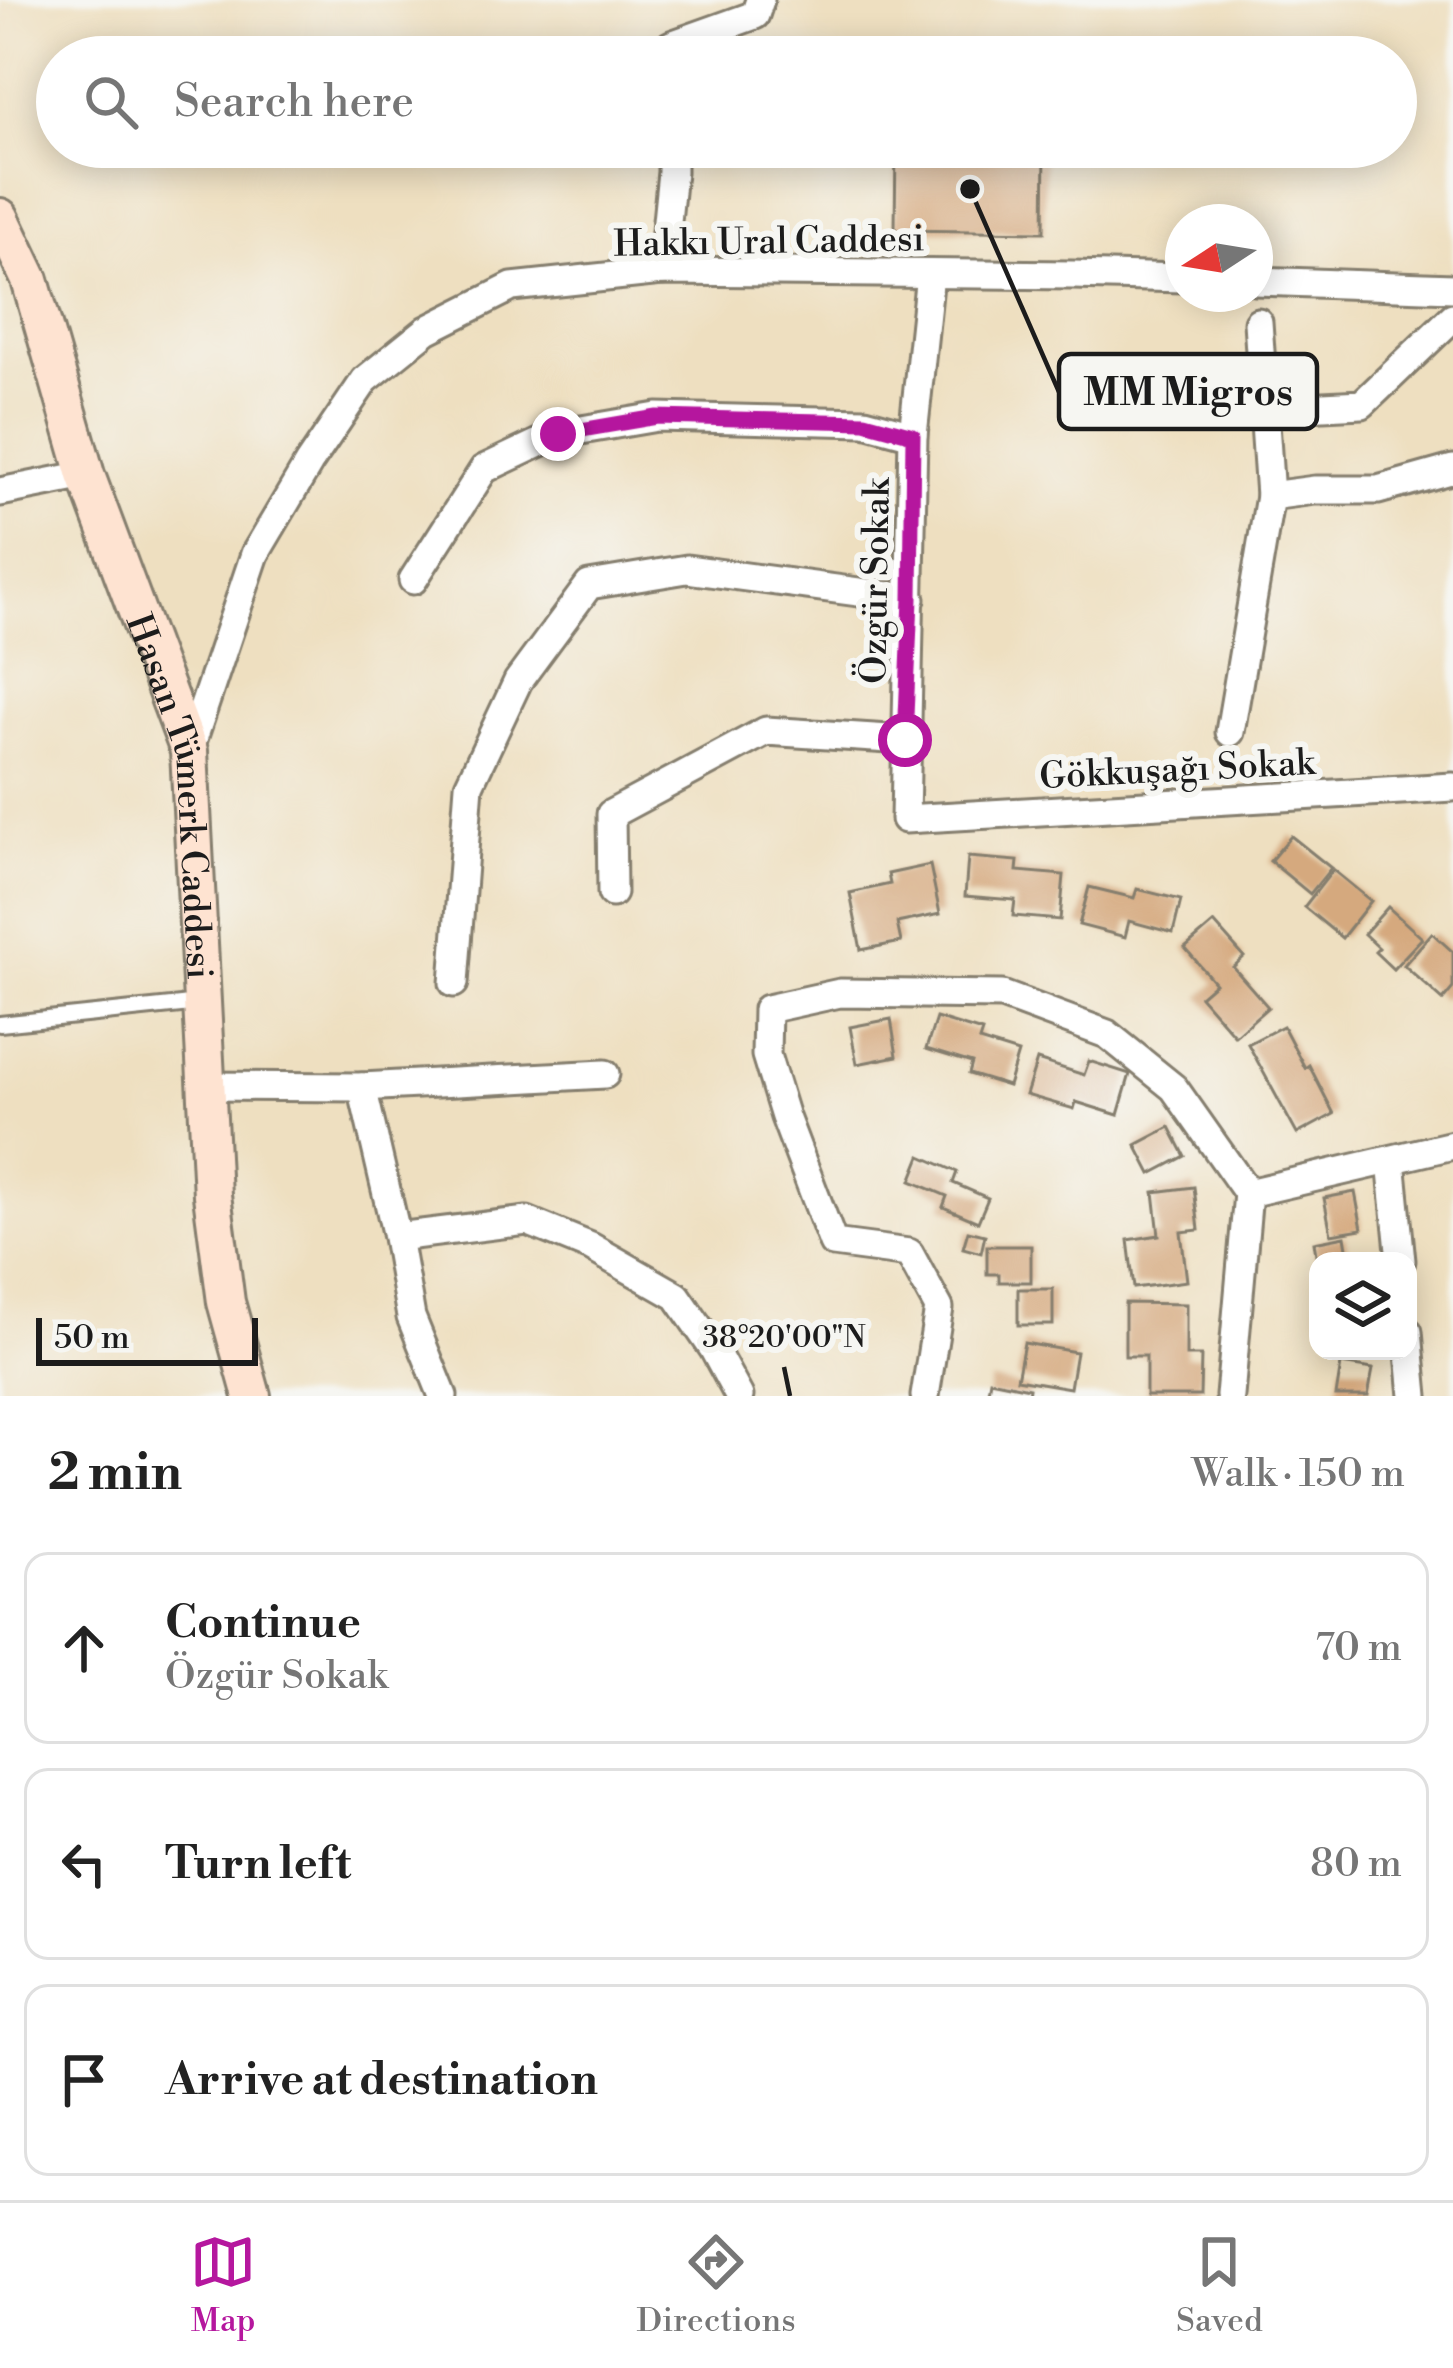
<!DOCTYPE html>
<meta charset="utf-8">
<style>
body{margin:0;font-family:"Libre Bodoni",serif;background:#f2f2f2;color:#222}
.controls{position:absolute;right:36px;bottom:36px;display:grid;overflow:hidden;border-radius:24px;box-shadow:0 6px 30px #0003}
.controls button{width:108px;height:108px;display:grid;place-items:center;padding:0;border:0;border-bottom:3px solid #e0e0e0;background:#fff;color:#222;font:60px sans-serif}
.compass{position:absolute;left:1165px;top:204px;width:108px;height:108px;border-radius:50%;background:#fff;box-shadow:0 6px 30px #0003;rotate:258deg}
.scale{position:absolute;left:36px;bottom:30px;width:222px;box-sizing:border-box;padding-left:12px;border:6px solid #1c1c1c;border-top:0;font-size:33px;line-height:42px;white-space:nowrap;color:#1c1c1c;-webkit-text-stroke:9px #f6f6f2;paint-order:stroke}
.stop{position:absolute;width:36px;height:36px;margin:-27px;border:9px solid #b5179e;border-radius:50%;background:#fff}
.stop.end{background:#b5179e;border-color:#fff;box-shadow:0 3px 12px #0008}
.list{margin:0;padding:0;list-style:none}
h2{display:flex;justify-content:space-between;align-items:center;height:156px;margin:0;padding:0 48px;font-size:51px}
h2 small{font-size:39px;font-weight:400;color:#767676}
.list li{display:grid;grid-template-columns:78px 1fr auto;gap:36px;align-items:center;box-sizing:border-box;height:192px;margin:0 24px 24px;padding:0 24px;border:3px solid #e0e0e0;border-radius:24px}
.list b{display:block;font-size:45px;white-space:nowrap}
.list p{margin:0;font-size:39px;white-space:nowrap;color:#767676}
.list em{font-size:39px;font-style:normal;color:#767676}
.icon{flex:none;width:66px;height:66px;fill:none;stroke:currentColor;stroke-width:2;stroke-linecap:round;stroke-linejoin:round}
.map{position:relative;flex:none;width:1453px;height:1396px;overflow:hidden}
.search{position:absolute;background:#fff;box-shadow:0 6px 30px #0003;left:36px;right:36px;top:36px;height:132px;display:flex;align-items:center;gap:30px;box-sizing:border-box;padding:0 42px;border-radius:66px;color:#767676;font-size:45px}
.sheet{height:804px;background:#fff}
nav{display:flex;justify-content:space-around;align-items:center;box-sizing:border-box;height:168px;border-top:3px solid #e0e0e0;background:#fff;font-size:33px;color:#767676}
nav a{display:grid;justify-items:center;gap:6px}
nav .on{color:#b5179e}
.map>svg:first-child{display:block}
.building{fill:#d5a97e}
.lines{fill:none;stroke-linecap:round;stroke-linejoin:round}
.lane-casing{stroke:#857e6e;stroke-width:20}
.street-casing{stroke:#857e6e;stroke-width:33}
.secondary-casing{stroke:#857e6e;stroke-width:42}
.lane{stroke:#fff;stroke-width:14}
.street{stroke:#fff;stroke-width:27}
.secondary{stroke:#fee3d1;stroke-width:36}
.route{stroke:#b5179e;stroke-width:15}
.ticks{fill:none;stroke:#1c1c1c;stroke-width:4.5}
.labels{text-anchor:middle;stroke-width:12;stroke-linejoin:round;paint-order:stroke}
.street-label{font-size:36px;fill:#1c1c1c;stroke:#f6f6f2}
.ticks-label{font-size:30px;text-anchor:middle;fill:#1c1c1c;stroke:#f6f6f2;stroke-width:12;stroke-linejoin:round;paint-order:stroke}
.leader{fill:none;stroke:#1c1c1c;stroke-width:4.5}
.callout-dot{fill:#1c1c1c;stroke:#f6f6f2;stroke-width:4.5}
.callout{fill:#f6f6f2;stroke:#1c1c1c;stroke-width:4.5}
.callout-label{font-size:39px;text-anchor:middle;font-weight:bold;fill:#1c1c1c}
</style>
<div class="map">
<svg width="1453" height="1396" viewBox="0 0 1453 1396">
<rect width="100%" height="100%" fill="#f6f6f2"/>
<filter id="ink" filterUnits="userSpaceOnUse"><feTurbulence type="fractalNoise" baseFrequency=".00833" numOctaves="2"/><feDisplacementMap in="SourceGraphic" scale="24" xChannelSelector="R" yChannelSelector="G"/><feConvolveMatrix kernelMatrix="1 2 1 2 8 2 1 2 1" color-interpolation-filters="sRGB"/></filter>
<filter id="wash" filterUnits="userSpaceOnUse"><feTurbulence type="fractalNoise" baseFrequency=".004" numOctaves="4" result="noise"/><feDisplacementMap in="SourceGraphic" scale="48" xChannelSelector="R" yChannelSelector="G"/><feGaussianBlur stdDeviation="2.7" result="paint"/><feColorMatrix in="noise" values="0 0 0 0 0 0 0 0 0 0 0 0 0 0 0 0 0 1.4 0 .05"/><feComposite in="paint" operator="in"/></filter>
<g filter="url(#wash)">
<rect width="100%" height="100%" fill="#eedfc0"/>
<g id="blocks">
<g class="building">
<polygon points="896,147 1045,147 1044,232 895,230"/>
<polygon points="1291,836 1331,868 1310,894 1270,861"/>
<polygon points="968,857 1018,861 1017,871 1064,875 1060,920 1013,916 1015,900 965,896"/>
<polygon points="930,865 940,914 897,923 901,942 861,950 850,893 890,884 888,874"/>
<polygon points="1333,870 1371,901 1342,938 1304,907"/>
<polygon points="1089,887 1134,898 1137,889 1181,900 1173,933 1129,921 1125,937 1079,925"/>
<polygon points="1388,907 1422,938 1393,969 1375,952 1379,948 1364,934"/>
<polygon points="1214,923 1244,957 1233,967 1268,1007 1235,1036 1200,996 1215,983 1185,948"/>
<polygon points="1432,933 1453,952 1453,988 1443,1000 1404,965"/>
<polygon points="936,1018 982,1032 979,1041 1018,1053 1008,1086 969,1074 972,1063 926,1049"/>
<polygon points="891,1019 897,1056 857,1064 850,1027"/>
<polygon points="1283,1026 1305,1068 1309,1065 1334,1114 1297,1134 1248,1044"/>
<polygon points="1037,1060 1084,1075 1089,1061 1130,1074 1118,1115 1076,1102 1074,1109 1026,1095"/>
<polygon points="1170,1127 1185,1156 1151,1174 1136,1145"/>
<polygon points="921,1156 957,1172 953,1183 988,1198 978,1222 943,1207 947,1196 911,1181"/>
<polygon points="1194,1187 1199,1230 1181,1232 1187,1281 1134,1288 1128,1240 1159,1235 1154,1192"/>
<polygon points="1355,1192 1362,1229 1331,1234 1324,1198"/>
<polygon points="968,1231 985,1235 981,1253 963,1248"/>
<polygon points="1345,1236 1349,1261 1317,1261 1314,1242"/>
<polygon points="987,1246 1031,1246 1031,1282 999,1282 999,1274 987,1274"/>
<rect x="1018" y="1289" width="35" height="36"/>
<polygon points="1125,1303 1186,1304 1186,1356 1201,1356 1200,1396 1146,1396 1146,1356 1125,1356"/>
<polygon points="1024,1343 1076,1352 1070,1388 1017,1379"/>
<polygon points="1341,1364 1373,1369 1368,1396 1336,1396"/>
<polygon points="990,1380 1029,1388 1028,1396 987,1396"/>
</g>
</g>
</g>
<g filter="url(#ink)">
<use href="#blocks" fill-opacity="0" stroke="#857e6e" stroke-width="3"/>
<g class="lines">
<defs>
<polyline id="lane" points="0,1024 200,1003"/>
<g id="street">
<polyline points="671,57 671,45 755,15 760,0"/>
<polyline points="662,271 672,172 672,147"/>
<polyline points="930,274 913,435 905,819 1453,787"/>
<polyline points="1255,281 1453,288"/>
<polyline points="1258,322 1270,496"/>
<polyline points="1264,409 1362,404 1453,317"/>
<polyline points="0,492 86,475"/>
<polyline points="413,580 484,469 558,434 657,417 865,422 913,435"/>
<polyline points="1230,732 1270,496 1315,490 1378,490 1453,469"/>
<polyline points="189,751 255,554 309,463 365,380 427,330 512,287 662,271 1073,275 1183,278"/>
<polyline points="612,893 611,814 766,731 905,740"/>
<polyline points="454,983 469,785 518,681 589,585 687,569 911,599"/>
<polyline points="205,1086 362,1087 397,1237 411,1317 443,1396"/>
<polyline points="362,1087 605,1074"/>
<polyline points="1391,1160 1401,1261"/>
<polyline points="1248,1193 1453,1145"/>
<polyline points="397,1237 527,1221 591,1247 677,1296 713,1348 739,1396"/>
<polyline points="1408,1332 1414,1396"/>
<polyline points="925,1396 939,1308 909,1253 833,1243 785,1117 766,1055 767,1009 840,993 1002,995 1107,1034 1174,1088 1248,1193"/>
<polyline points="1230,1396 1248,1193"/>
</g>
<g id="secondary">
<path id="s1" d="M 0,217 L 30,280 L 86,475 L 189,751 L 212,1195 L 226,1302 L 252,1396"/>
</g>
</defs>
<use href="#lane" class="lane-casing"/>
<use href="#street" class="street-casing"/>
<use href="#secondary" class="secondary-casing"/>
<use href="#lane" class="lane"/>
<use href="#street" class="street"/>
<use href="#secondary" class="secondary"/>
</g>
</g>
<g class="lines" filter="url(#ink)">
<polyline class="route" points="558,434 657,417 865,422 913,435 911,599 905,740"/>
</g>
<path class="ticks" d="M 784,1367 L 790,1396"/>
<g class="labels">
<g class="street-label">
<text transform="translate(769 240) rotate(-1)" y="13">Hakkı Ural Caddesi</text>
<text transform="translate(874 581) rotate(-89)" y="13">Özgür Sokak</text>
<text transform="translate(1177 768) rotate(-3)" y="13">Gökkuşağı Sokak</text>
<text dy="13" stroke="none"><textPath href="#s1" startOffset="609">Hasan Tümerk Caddesi</textPath></text>
</g>
</g>
<g class="ticks-label">
<text x="784" y="1347">38°20'00"N</text>
</g>
<path class="leader" d="M970 189L1059 392"/>
<circle class="callout-dot" cx="970" cy="189" r="12"/>
<rect class="callout" x="1059" y="354" width="258" height="75" rx="12"/>
<g class="callout-label">
<text x="1188" y="405">MM Migros</text>
</g>
</svg>
<div class="controls">
<button><svg class="icon" aria-label="layers" viewBox="0 0 24 24"><path d="M12 4l9 5-9 5-9-5zM3 14l9 5 9-5"/></svg></button>
</div>
<svg class="compass" viewBox="-18 -18 36 36"><path d="M0-13l5 13h-10z" fill="#e53935"/><path d="M0 13l5-13h-10z" fill="#767676"/></svg>
<div class="scale">50 m</div>
<div class="stop" style="left:905px;top:740px"></div>
<div class="stop end" style="left:558px;top:434px"></div>
<div class="search"><svg class="icon" aria-label="search" viewBox="0 0 24 24"><circle cx="10" cy="10" r="6"/><path d="M15 15l6 6"/></svg>Search here</div>
</div>
<section class="sheet">
<h2>2 min<small>Walk · 150 m</small></h2>
<ul class="list">
<li><svg class="icon" aria-label="ahead" viewBox="0 0 24 24"><path d="M12 20V5M6 11l6-6 6 6"/></svg><div><b>Continue</b><p>Özgür Sokak</p></div><em>70 m</em></li>
<li><svg class="icon" aria-label="left" viewBox="0 0 24 24"><path d="M17 20v-9H6M10 6l-5 5 5 5"/></svg><div><b>Turn left</b></div><em>80 m</em></li>
<li><svg class="icon" aria-label="arrive" viewBox="0 0 24 24"><path d="M6 21V4h12l-3 4 3 4H6"/></svg><div><b>Arrive at destination</b></div></li>
</ul>
</section>
<nav>
<a class="on"><svg class="icon" aria-label="map" viewBox="0 0 24 24"><path d="M3 6l6-2 6 2 6-2v14l-6 2-6-2-6 2zM9 4v14M15 6v14"/></svg>Map</a>
<a><svg class="icon" aria-label="directions" viewBox="0 0 24 24"><path d="M12 3l9 9-9 9-9-9zM9 14v-3h6M13 9l2 2-2 2"/></svg>Directions</a>
<a><svg class="icon" aria-label="saved" viewBox="0 0 24 24"><path d="M7 4h10v16l-5-4-5 4z"/></svg>Saved</a>
</nav>
